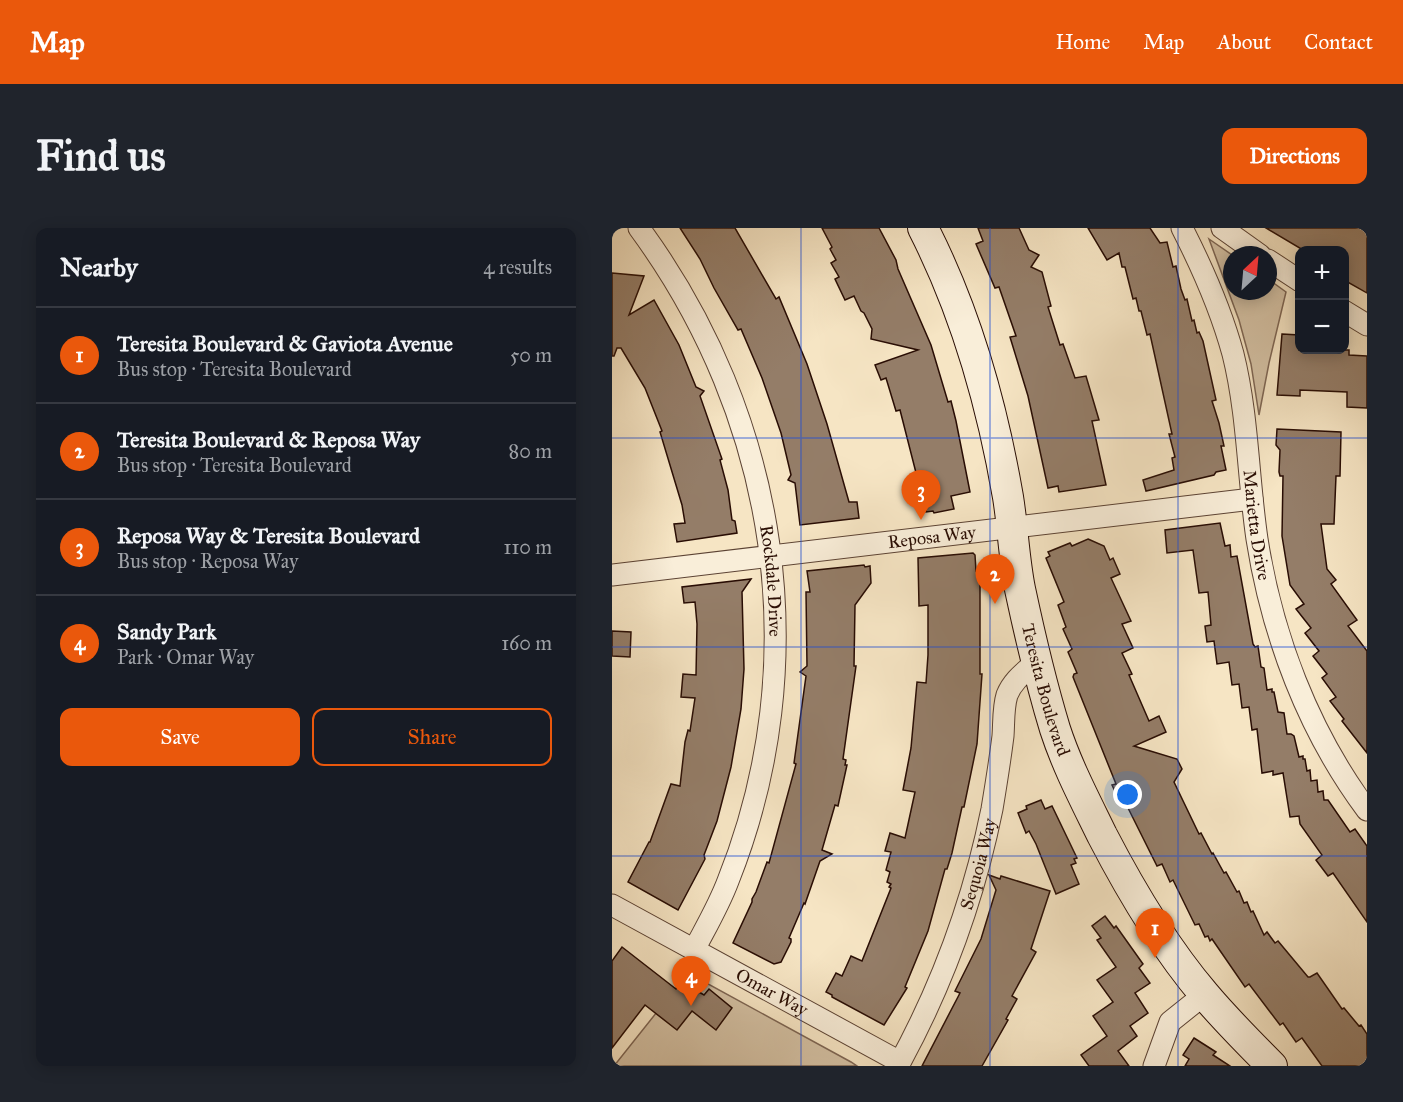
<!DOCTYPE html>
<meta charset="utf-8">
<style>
body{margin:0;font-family:"IM FELL Great Primer",serif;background:#20242c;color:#f1f3f6}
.controls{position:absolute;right:18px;top:18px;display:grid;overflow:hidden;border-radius:12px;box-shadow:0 3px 15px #0003}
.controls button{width:54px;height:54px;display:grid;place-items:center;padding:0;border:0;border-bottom:2px solid #363941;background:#171b24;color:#f1f3f6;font:30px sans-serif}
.compass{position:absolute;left:611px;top:18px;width:54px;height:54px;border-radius:50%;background:#171b24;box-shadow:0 3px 15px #0003;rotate:26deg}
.you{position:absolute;left:516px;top:567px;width:21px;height:21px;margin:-15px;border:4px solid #fff;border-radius:50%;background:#1a73e8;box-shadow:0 0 0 9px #1a73e833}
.badge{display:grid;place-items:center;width:39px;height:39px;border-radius:50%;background:#ea580c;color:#fff;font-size:20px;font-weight:700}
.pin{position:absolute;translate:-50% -50px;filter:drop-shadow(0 2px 3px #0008)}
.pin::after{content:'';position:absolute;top:32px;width:21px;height:18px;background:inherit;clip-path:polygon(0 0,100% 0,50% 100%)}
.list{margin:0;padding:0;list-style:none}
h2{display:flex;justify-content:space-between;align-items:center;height:78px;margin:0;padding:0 24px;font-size:26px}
h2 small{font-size:20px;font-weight:400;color:#9ea1a6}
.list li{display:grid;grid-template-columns:39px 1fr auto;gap:18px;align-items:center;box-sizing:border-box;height:96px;padding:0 24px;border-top:2px solid #363941}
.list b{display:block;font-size:22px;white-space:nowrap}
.list p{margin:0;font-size:20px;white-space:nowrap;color:#9ea1a6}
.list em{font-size:20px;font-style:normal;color:#9ea1a6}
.actions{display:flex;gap:12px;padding:18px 24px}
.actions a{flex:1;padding:14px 0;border:2px solid #ea580c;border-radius:12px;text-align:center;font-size:21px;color:#ea580c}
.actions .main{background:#ea580c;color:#fff}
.map{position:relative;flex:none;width:755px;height:838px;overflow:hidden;border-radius:12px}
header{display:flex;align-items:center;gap:36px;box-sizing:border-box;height:84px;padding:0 30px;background:#ea580c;color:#fff}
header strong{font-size:28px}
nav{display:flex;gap:33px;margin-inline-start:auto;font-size:21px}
.intro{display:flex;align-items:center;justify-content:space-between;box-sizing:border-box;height:144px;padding:0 36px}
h1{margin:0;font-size:42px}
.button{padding:15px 27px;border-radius:12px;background:#ea580c;color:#fff;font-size:21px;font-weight:700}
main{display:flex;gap:36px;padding:0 36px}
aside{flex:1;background:#171b24;border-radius:12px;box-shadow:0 3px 15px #0003}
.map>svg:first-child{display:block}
.green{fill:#d3c0a3;stroke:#7e6654;stroke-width:1.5}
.building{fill:#947d68;stroke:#290d04;stroke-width:1.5}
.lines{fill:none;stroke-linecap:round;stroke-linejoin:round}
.street-casing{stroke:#5c4334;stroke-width:23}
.secondary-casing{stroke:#290d04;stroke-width:32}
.street{stroke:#f9eed9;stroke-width:21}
.secondary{stroke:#f9eed9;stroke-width:30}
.grid{fill:none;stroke:#1d4ed8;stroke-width:1.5;stroke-opacity:0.55}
.labels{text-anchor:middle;stroke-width:4.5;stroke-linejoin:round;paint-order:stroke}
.street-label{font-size:18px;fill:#290d04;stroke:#f9eed9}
</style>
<header>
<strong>Map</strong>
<nav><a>Home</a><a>Map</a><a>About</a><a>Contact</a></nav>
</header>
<div class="intro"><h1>Find us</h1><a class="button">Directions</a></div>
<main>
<aside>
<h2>Nearby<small>4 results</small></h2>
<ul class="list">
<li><span class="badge">1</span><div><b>Teresita Boulevard &amp; Gaviota Avenue</b><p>Bus stop · Teresita Boulevard</p></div><em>50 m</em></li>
<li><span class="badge">2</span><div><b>Teresita Boulevard &amp; Reposa Way</b><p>Bus stop · Teresita Boulevard</p></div><em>80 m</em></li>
<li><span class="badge">3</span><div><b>Reposa Way &amp; Teresita Boulevard</b><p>Bus stop · Reposa Way</p></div><em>110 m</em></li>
<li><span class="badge">4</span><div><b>Sandy Park</b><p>Park · Omar Way</p></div><em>160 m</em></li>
</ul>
<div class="actions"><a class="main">Save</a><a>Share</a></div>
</aside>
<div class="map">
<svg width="755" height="838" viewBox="0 0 755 838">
<rect width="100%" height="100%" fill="#f6e5c4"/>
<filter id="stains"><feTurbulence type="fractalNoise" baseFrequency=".00333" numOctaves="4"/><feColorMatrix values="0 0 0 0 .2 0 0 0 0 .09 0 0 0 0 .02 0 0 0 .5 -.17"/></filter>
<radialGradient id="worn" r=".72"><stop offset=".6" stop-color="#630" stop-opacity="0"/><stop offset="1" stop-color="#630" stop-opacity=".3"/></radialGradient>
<g class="green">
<polygon points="597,11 620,27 620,63 656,63 656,51 674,64 657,135 647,187 639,136 627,92"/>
<polygon points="76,745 239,834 245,838 2,838"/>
</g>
<g class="building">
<polygon points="68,0 123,0 164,71 167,69 195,136 215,196 237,274 245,274 247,290 188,297 183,255 176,252 179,247 169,205 150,150 129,101 126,102 102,60 88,31"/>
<polygon points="210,0 267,0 284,32 286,41 319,117 336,174 339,173 344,193 358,264 339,268 342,281 322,285 321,283 314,284 288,182 284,183 274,150 269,152 263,137 306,122 259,111 260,101 252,85 249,83 242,68 233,72 223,51 227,49 219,35 224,32 218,21 220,19"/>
<polygon points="366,0 407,0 417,22 427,27 419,39 430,44 439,78 436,79 448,117 451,116 463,150 474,148 487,192 480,193 494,257 447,264 446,258 436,260 416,168 398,109 404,108 387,59 383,60 364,16 371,13"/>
<polygon points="476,0 538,0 548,15 555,14 561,39 564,38 569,61 573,72 575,71 580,93 582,92 585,105 587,104 591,113 604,172 600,173 607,195 612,218 609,218 614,242 604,244 602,247 534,263 531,252 562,242 560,230 563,229 557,206 560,206 538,106 535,107 529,83 527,83 524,70 521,71 513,39 510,39 507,25 495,32"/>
<polygon points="654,0 749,0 755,4 755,65 732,52 732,22 691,22"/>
<polygon points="0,45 32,48 17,87 42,72 67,117 84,159 92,163 88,168 110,231 108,232 116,262 120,292 123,293 125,305 65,314 62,296 73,295 70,277 48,204 50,203 33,160 9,120 5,120 2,128 0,128"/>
<polygon points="670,106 687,107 687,122 737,122 737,127 755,128 755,180 735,179 735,164 688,162 688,168 665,167"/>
<polygon points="665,201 729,204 728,248 724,248 722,296 709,296 715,341 724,352 719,356 745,392 736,398 755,423 755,525 730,493 732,491 718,473 724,469 710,450 715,446 701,428 707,423 693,405 699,400 684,381 692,376 678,357 670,308 671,248 668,248 667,244 668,222 664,217"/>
<polygon points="608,295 613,318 618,317 619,329 625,328 641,416 643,419 646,418 649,439 652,440 655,462 660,461 660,464 662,464 666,484 672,485 675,506 679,506 682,508 687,529 691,528 691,531 693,531 695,543 698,542 699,553 705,552 706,564 711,563 712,572 716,572 738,604 743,601 755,618 755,694 721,645 716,648 704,632 710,627 688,596 687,588 678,589 671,545 661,547 661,543 650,545 645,501 640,502 637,479 630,480 627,456 620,457 617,434 605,436 602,413 595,414 593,398 599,397 596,364 587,365 581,322 555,325 553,302"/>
<polygon points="476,311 492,318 498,332 501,330 508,346 499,350 519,393 510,396 521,420 510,425 520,446 517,447 537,493 547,488 554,504 522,518 565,531 570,541 562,554 587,606 589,605 600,626 601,625 612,645 614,644 625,664 627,663 632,675 635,674 639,684 641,683 652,707 655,704 663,715 666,713 696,749 698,749 705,745 730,781 732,780 747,798 749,797 755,806 755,838 710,838 690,810 684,814 671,795 668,797 637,756 633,759 600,711 598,713 596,708 593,709 587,696 583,697 561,652 558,654 550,636 545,638 512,572 508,574 500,557 504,556 461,449 462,446 465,445 456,424 460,421 451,401 454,399 446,377 452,374 434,330 438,328 436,324 458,315 460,318"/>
<polygon points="361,325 363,327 364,343 368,343 368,446 370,446 365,516 352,579 350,579 340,625 335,641 333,641 316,703 293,759 295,760 272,797 220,769 220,767 214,764 224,745 230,748 239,728 250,733 279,660 277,659 279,656 275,654 278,644 274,642 279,624 273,623 278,605 293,610 303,564 291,562 299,520 305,454 314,455 316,427 316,377 307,378 306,330"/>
<polygon points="252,337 253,339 258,338 259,355 243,377 242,438 244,438 231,531 234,532 233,537 235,537 226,578 223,577 210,622 220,626 208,633 193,676 192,675 177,710 179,711 179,714 169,734 162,736 121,715 140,674 140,671 144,664 155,634 157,635 184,536 182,535 194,448 188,444 195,438 194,364 198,364 195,343"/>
<polygon points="139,351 130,364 132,441 129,481 119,539 105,593 92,627 93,631 66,682 16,654 37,614 38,614 59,556 68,558 73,514 76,502 78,503 83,470 69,469 71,446 84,447 85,396 83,374 72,375 70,359"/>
<polygon points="0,403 19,404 18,429 0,428"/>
<polygon points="429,572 433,581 440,578 465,630 462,631 464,635 459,637 467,656 444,666 424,616 417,603 414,605 406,585 415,581 414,578"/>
<polygon points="377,647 388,651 389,648 438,663 419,721 424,724 400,768 405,771 394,791 396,792 370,838 310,838 348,765 343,763 369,711 384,662"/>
<polygon points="493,688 502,700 504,698 531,736 527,740 538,755 523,765 536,785 518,798 525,808 506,823 517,838 477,838 469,827 495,808 481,788 501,774 485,752 504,739 485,712 489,710 480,698"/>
<polygon points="10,719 64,761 70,754 92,767 97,761 120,780 104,802 80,783 65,802 33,777 0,820 0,733"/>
<polygon points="582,810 604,824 601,827 618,838 573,838 577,831 571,827"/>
</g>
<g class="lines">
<defs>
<g id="street">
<path id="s1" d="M 27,0 C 166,189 204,433 116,653 C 107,677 94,699 82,722"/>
<path id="s2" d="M 570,0 C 591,41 609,82 621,126 C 636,186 636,250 645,311 C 660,407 696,503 755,582"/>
<polyline points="610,0 648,27"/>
<polyline points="656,32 688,53"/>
<polyline points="732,83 755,97"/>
<path id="s3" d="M 0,347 L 640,271"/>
<path id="s4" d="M 0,677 L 288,834"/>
<path id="s5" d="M 286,838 C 330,758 362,670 380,581 C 384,557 388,532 391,508 C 392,495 391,480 395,467 C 401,452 413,444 425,433"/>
<polyline points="542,838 558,794 593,766"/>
</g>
<g id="secondary">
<path id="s6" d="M 311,0 C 354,84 380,176 396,269 C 401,300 402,331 408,361 C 418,408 429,455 443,501 C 455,538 473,572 490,607 C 519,663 552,719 593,767 C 614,792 637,815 660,838"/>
</g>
</defs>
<use href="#street" class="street-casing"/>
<use href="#secondary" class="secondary-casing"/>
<use href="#street" class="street"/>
<use href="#secondary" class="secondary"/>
</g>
<path class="grid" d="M 189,0 L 189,838M 378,0 L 378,838M 566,0 L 566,838M 0,210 L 755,210M 0,419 L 755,419M 0,628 L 755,628"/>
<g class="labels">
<g class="street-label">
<text dy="6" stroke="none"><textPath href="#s2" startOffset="309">Marietta Drive</textPath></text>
<text dy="6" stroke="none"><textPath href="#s3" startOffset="322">Reposa Way</textPath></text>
<text dy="6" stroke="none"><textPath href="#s1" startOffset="382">Rockdale Drive</textPath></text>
<text dy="6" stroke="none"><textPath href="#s6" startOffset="480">Teresita Boulevard</textPath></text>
<text dy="6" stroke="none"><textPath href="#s5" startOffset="218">Sequoia Way</textPath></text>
<text dy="6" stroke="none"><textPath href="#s4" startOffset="182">Omar Way</textPath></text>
</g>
</g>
<rect width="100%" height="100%" filter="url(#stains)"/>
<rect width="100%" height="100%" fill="url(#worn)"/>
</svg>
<div class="controls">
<button>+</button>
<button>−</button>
</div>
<svg class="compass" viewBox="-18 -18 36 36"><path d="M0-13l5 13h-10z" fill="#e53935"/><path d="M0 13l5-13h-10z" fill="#9ea1a6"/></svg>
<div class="you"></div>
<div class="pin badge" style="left:543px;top:730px">1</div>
<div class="pin badge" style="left:383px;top:376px">2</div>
<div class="pin badge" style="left:309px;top:292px">3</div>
<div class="pin badge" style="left:79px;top:778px">4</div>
</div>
</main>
